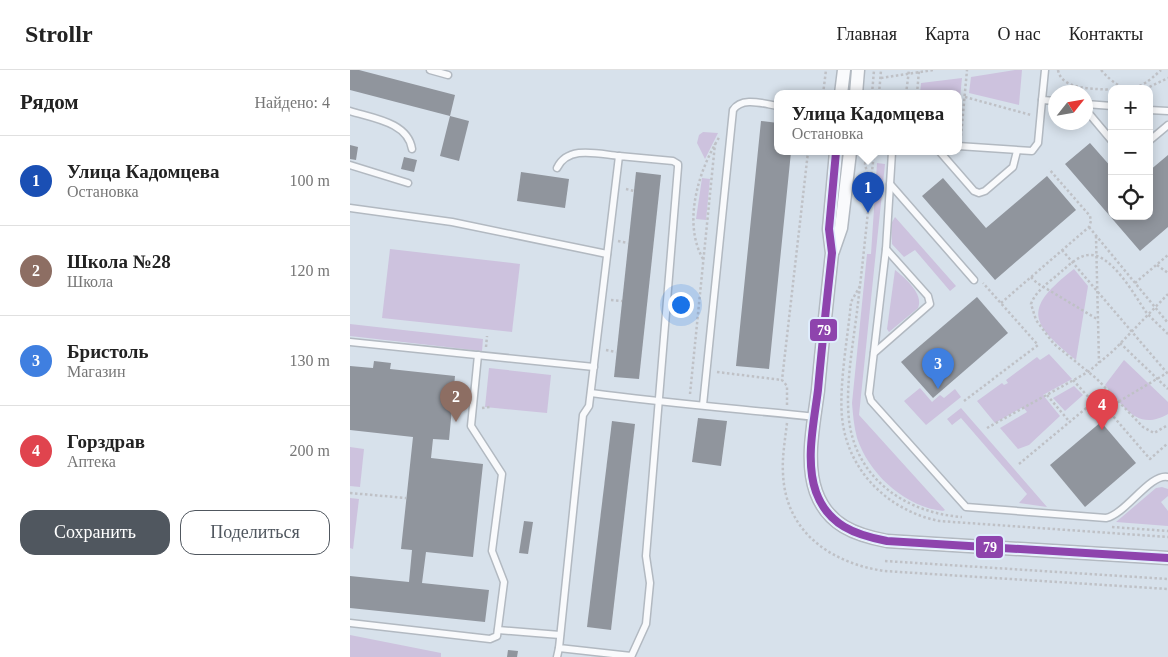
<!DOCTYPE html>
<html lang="ru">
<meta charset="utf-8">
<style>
body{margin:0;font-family:"Times New Roman",serif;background:#f6f6f6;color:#222}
.controls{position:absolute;right:15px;top:15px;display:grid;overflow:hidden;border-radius:10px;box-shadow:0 2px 12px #0003}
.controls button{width:45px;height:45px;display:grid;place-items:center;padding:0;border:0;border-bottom:1px solid #e0e0e0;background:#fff;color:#222;font:25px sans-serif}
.compass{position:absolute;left:698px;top:15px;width:45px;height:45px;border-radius:50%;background:#fff;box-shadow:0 2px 12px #0003;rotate:59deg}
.you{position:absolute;left:330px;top:234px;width:18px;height:18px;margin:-12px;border:4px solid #fff;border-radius:50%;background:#1a73e8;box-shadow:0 0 0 8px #1a73e833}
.badge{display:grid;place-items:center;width:32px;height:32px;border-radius:50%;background:#50575f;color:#fff;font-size:16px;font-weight:700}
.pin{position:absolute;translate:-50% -41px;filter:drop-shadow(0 1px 2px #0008)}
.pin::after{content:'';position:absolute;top:26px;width:18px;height:15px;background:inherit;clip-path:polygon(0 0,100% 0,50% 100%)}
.popup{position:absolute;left:424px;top:20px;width:188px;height:65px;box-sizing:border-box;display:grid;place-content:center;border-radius:10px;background:#fff;filter:drop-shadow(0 1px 4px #0005);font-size:16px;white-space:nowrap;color:#767676}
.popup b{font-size:19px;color:#222}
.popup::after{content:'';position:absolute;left:50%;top:100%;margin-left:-10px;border:10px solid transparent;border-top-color:#fff}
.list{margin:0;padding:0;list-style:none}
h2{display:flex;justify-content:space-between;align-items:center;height:65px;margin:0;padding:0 20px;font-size:21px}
h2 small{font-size:16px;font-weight:400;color:#767676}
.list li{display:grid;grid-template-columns:32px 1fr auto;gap:15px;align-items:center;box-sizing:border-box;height:90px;padding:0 20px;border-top:1px solid #e0e0e0}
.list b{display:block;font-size:19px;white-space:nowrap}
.list p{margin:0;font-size:16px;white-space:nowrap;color:#767676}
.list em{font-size:16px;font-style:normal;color:#767676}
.actions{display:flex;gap:10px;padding:15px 20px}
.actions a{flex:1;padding:11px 0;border:1px solid #50575f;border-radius:15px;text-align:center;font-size:18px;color:#50575f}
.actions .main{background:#50575f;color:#fff}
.icon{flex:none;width:28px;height:28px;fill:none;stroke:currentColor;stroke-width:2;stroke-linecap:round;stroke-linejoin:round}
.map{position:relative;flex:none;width:818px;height:587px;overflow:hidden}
header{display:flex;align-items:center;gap:30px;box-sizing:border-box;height:70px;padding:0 25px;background:#fff;border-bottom:1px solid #e0e0e0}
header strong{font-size:24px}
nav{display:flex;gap:28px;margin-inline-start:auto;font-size:18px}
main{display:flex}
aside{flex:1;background:#fff}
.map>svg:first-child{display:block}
.green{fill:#cdc2de}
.building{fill:#90959d}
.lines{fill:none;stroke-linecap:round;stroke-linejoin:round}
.lane-casing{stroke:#b2b9c1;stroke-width:9}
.street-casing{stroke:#b2b9c1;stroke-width:15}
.path{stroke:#bfc1c6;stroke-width:2.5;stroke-dasharray:2.5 2.5;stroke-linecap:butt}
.lane{stroke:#f9fafc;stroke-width:6}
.street{stroke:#f9fafc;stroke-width:12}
.bus-1-casing{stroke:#dfedfd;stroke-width:11}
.bus-1{stroke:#8e44ad;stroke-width:8}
.line-badge{stroke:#dfedfd;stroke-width:2}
.badge-label{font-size:14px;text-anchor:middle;font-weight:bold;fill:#fff}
</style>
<header>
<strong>Strollr</strong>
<nav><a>Главная</a><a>Карта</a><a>О нас</a><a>Контакты</a></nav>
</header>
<main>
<aside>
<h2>Рядом<small>Найдено: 4</small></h2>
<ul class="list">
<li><span class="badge" style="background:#1a4fb4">1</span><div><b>Улица Кадомцева</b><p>Остановка</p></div><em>100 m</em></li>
<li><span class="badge" style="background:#8d6e63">2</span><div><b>Школа №28</b><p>Школа</p></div><em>120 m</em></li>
<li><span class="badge" style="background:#3f7fe0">3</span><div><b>Бристоль</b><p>Магазин</p></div><em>130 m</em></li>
<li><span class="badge" style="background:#e0444e">4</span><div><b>Горздрав</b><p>Аптека</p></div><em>200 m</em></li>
</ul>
<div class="actions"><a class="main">Сохранить</a><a>Поделиться</a></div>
</aside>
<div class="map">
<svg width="818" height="587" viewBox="0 0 818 587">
<rect width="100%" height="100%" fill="#d7e1eb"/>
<g class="green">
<polygon points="665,0 672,0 669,35 619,23 621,7"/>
<polygon points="612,8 608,49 608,24 570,24 571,13"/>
<polygon points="353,62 368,63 355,89 347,73 349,65"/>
<path d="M 527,93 L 535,94 L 509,345 L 595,440 L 593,441 C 555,437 519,404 507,368 C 504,357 503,345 502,333 L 517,184 L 521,184 Z"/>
<polygon points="352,108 360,109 356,150 346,149"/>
<polygon points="545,147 606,216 600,221 565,180 554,187 542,174 541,154"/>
<polygon points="40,179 170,194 162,262 32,248"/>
<path d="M 724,199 L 738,216 L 726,290 C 678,252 674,238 724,199 Z"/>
<path d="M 545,200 C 555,208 574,224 568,238 L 539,262 L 537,259 Z"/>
<polygon points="0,254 133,269 132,281 0,266"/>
<polygon points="699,284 722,309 693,325 710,346 679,375 668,379 650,358 677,342 673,337 645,353 627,331 652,313 654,315 658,313 656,310 687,287 690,290"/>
<path d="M 774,290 L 818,332 L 818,344 C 787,362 774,336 755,315 Z"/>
<polygon points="139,298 201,305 197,343 135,337"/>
<polygon points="724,316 733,325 715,341 703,328"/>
<polygon points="570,318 582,332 590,325 594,328 605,319 611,327 576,355 554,331"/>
<polygon points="611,338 697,437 669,433 677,424 611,348 602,355 597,349"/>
<polygon points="0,377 14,379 10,417 0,416"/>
<polygon points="812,417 818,419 818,426 811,432 818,441 818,456 766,452 806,418"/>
<polygon points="0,428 9,429 3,479 0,478"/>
<polygon points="0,565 91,583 91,587 0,587"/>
</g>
<g class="building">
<polygon points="0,0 9,0 105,25 100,46 0,20"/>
<polygon points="100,46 119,51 109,91 90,86"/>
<polygon points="411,51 428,53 428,82 441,82 419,299 386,296"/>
<polygon points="740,73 762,98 762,146 799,146 799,101 818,85 818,157 790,181 715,94"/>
<polygon points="0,75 8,77 6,90 0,89"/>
<polygon points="54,87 67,90 64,102 51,99"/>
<polygon points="171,102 219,109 215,138 167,131"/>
<polygon points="286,102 311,105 289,309 264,307"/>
<polygon points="697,106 726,140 645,210 572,126 593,108 636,158"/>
<polygon points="627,227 658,263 583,328 551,292"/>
<polygon points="24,291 41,293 40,299 105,306 99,370 83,369 81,388 133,394 123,487 76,482 72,513 139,520 135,552 0,538 0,506 59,512 62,480 51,479 63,367 0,360 0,296 23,298"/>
<polygon points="348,348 377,351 371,396 342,392"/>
<polygon points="262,351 285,354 261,560 237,557"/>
<polygon points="751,352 786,393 735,437 700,395"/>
<polygon points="174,451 183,452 178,484 169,483"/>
<polygon points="158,580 168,581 167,587 157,587"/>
</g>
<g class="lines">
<defs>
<g id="lane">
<polyline points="80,0 98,5"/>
<polyline points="692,30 695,0"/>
<polyline points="736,34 762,36"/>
<polyline points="736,40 762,71"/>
<polyline points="799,40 818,41"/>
<path d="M 0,41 C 22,48 58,52 62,79"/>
<polyline points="799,71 818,55"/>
<polyline points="608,76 682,81 688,73 692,30 706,31"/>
<path d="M 542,82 L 536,179 L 519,324 L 521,331 L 616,437 L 756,448 C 776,444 800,403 818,407"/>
<polyline points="590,82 624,121 629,123 635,121 663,97 667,81"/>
<polyline points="0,95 58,113"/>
<path d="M 207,98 C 218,75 248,84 269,86"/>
<polyline points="540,114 624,210"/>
<polyline points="0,138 102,152 257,184"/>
<polyline points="0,272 244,297"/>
<polyline points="524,283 580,234 578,226 536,179"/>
<path d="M 241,323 C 315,333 390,339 465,347"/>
<path d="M 353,335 L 383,40 C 392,26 414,34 428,36"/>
<polyline points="0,553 140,569 147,566 154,512 142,481 152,404 121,356 128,285"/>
<polyline points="148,560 210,565"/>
<polyline points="207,587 209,578"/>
<polyline points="281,587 296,554 300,513 296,486 328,97 328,94 323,91 269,86 239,336 233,345 209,578 281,586"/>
</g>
<g id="street">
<polyline points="491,24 494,0"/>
<polyline points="506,24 508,0"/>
<path d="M 486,82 L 479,159 L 482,183 C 477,229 472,274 468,320 C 464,352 455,391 466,422 C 478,455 505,465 537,471 L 818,488"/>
<polyline points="483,181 491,158 500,82"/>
</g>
</defs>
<use href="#lane" class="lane-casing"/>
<use href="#street" class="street-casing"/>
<g class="path">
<path d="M 708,0 C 712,21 745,18 762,20"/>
<path d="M 751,0 C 774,26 788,22 811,0"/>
<polyline points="531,8 583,0"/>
<polyline points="795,19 818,8"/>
<polyline points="473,24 476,0"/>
<polyline points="522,24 524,0"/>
<polyline points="529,24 531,0"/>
<polyline points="556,24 559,0"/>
<polyline points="567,24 569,0"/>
<polyline points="615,27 681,45"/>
<polyline points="611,66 617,0"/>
<polyline points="516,82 515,94 519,111"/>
<path d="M 524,82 C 519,132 514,182 508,233 C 504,269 495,314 499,350 C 506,409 556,443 612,447"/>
<polyline points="276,119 284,121"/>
<polyline points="739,157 818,253"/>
<polyline points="746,166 749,293"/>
<polyline points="268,171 278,173"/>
<polyline points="712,180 818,304"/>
<path d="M 353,189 C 332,152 349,99 370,66"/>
<polyline points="807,195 818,203"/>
<polyline points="681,207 687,213 747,249"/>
<polyline points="785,213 818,185"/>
<path d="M 510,216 L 501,232 C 498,266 489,314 492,347 C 497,400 537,440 589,451 L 818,467"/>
<polyline points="261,230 272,231"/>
<polyline points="651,233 739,157 741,151 740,146 699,99"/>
<path d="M 818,264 C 811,257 803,250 796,242 C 785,226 761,182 738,185 C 728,186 719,195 712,201 C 701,211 686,220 681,234 L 686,250 L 704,274 L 747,309 L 793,357 L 804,363 L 818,355"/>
<polyline points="770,273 818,319"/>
<polyline points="136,277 137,266"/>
<polyline points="256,280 266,282"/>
<polyline points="367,302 432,310"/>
<polyline points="723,310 742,331"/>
<polyline points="340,324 365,74"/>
<polyline points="697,325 718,350"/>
<polyline points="614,331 688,275 633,213"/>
<polyline points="437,335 437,316 432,310 458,82"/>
<polyline points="132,338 140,337"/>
<polyline points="756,339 817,303"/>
<path d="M 437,353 C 435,370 432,387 433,403 C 435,462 481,493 534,501 L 818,519"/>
<polyline points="637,358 738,302 763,281 818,224"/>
<polyline points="669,394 746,330 750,331 800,389 818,373"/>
<polyline points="0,423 56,428"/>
<polyline points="762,457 818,461"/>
<polyline points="535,491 818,509"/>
</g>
<use href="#lane" class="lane"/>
<use href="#street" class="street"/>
<defs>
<path id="bus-1" d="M 486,82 L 479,159 L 482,183 C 477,229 472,274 468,320 C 464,352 455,391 466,422 C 478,455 505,465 537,471 L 818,488"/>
</defs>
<use href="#bus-1" class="bus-1-casing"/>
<use href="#bus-1" class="bus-1"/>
</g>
<g class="line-badge">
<rect x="459" y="248" width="29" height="24" rx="5" fill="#8e44ad"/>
<rect x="625" y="465" width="29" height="24" rx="5" fill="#8e44ad"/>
</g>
<g class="badge-label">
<text x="474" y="265">79</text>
<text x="640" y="482">79</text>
</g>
</svg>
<div class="controls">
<button>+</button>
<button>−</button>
<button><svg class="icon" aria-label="locate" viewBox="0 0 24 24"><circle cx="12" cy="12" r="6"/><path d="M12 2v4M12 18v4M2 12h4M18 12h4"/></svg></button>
</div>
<svg class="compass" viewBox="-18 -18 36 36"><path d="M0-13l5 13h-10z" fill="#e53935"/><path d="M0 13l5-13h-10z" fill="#767676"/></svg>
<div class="you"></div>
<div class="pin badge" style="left:518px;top:143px;background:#1a4fb4">1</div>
<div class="popup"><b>Улица Кадомцева</b>Остановка</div>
<div class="pin badge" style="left:106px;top:352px;background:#8d6e63">2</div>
<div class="pin badge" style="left:588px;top:319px;background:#3f7fe0">3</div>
<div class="pin badge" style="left:752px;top:360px;background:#e0444e">4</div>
</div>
</main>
